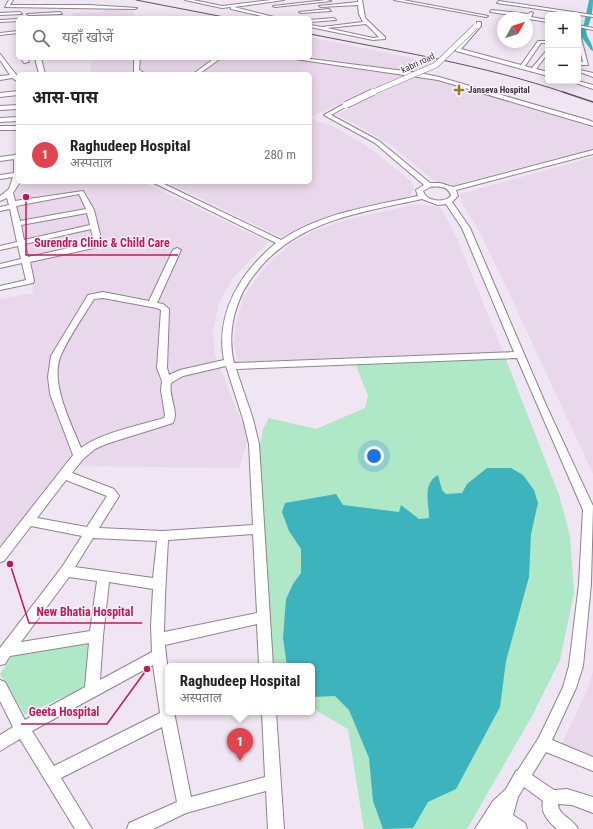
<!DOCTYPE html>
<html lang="hi">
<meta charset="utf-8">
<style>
body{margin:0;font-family:"Roboto Condensed","Noto Sans Devanagari",sans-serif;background:#f2f2f2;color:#222}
.controls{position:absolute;right:12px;top:12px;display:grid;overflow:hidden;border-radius:6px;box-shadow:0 2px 10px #0003}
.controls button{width:36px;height:36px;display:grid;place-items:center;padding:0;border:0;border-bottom:1px solid #e0e0e0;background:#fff;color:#222;font:20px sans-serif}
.compass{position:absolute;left:497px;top:12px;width:36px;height:36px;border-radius:50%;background:#fff;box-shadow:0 2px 10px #0003;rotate:51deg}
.you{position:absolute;left:374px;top:456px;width:14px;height:14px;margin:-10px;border:3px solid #fff;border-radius:50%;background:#1a73e8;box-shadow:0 0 0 6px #1a73e833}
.badge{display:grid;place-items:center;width:26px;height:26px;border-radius:50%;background:#b45309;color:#fff;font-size:13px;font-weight:700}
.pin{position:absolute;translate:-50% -33px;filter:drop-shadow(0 1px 2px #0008)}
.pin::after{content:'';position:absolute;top:21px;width:14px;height:12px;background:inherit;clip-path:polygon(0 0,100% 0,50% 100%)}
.popup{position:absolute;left:165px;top:663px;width:150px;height:52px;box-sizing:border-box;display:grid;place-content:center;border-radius:6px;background:#fff;filter:drop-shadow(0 1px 3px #0005);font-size:13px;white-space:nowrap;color:#767676}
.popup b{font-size:15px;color:#222}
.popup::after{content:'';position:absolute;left:50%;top:100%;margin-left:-8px;border:8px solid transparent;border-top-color:#fff}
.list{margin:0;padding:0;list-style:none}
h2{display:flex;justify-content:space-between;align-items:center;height:52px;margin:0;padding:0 16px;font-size:17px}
h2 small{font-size:13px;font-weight:400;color:#767676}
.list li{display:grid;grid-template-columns:26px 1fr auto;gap:12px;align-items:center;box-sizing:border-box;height:60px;padding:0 16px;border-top:1px solid #e0e0e0}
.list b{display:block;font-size:15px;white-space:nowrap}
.list p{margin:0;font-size:13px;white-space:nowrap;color:#767676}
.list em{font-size:13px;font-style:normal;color:#767676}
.icon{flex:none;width:22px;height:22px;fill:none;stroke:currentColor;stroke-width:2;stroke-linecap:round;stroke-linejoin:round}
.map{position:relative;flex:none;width:593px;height:829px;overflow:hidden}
.search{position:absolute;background:#fff;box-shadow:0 2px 10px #0003;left:16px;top:16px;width:296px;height:44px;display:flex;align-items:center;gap:10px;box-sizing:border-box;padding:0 14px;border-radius:6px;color:#767676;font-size:15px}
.panel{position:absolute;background:#fff;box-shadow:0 2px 10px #0003;left:16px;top:72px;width:296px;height:112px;border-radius:6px}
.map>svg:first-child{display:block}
.built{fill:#e9d8eb}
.green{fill:#aee8c6}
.water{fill:#3db3be}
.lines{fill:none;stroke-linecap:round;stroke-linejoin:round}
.river{fill:#3db3be;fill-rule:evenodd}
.minor-casing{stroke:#8e838f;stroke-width:2}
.minor{fill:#fff;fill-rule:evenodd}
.rail-far1{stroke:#59545a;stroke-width:1}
.rail{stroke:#59545a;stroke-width:1.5}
.minor-bridge-far1-casing{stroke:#8e838f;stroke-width:6;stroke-linecap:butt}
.minor-bridge-casing{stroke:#8e838f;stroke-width:8;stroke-linecap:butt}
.minor-bridge-far1{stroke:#fff;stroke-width:5}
.minor-bridge{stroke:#fff;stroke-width:6}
.poi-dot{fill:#9a7b24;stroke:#fcf3fd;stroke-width:1.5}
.labels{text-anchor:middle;stroke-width:3;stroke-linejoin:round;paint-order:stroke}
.far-street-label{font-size:9px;fill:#39353a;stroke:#fcf3fd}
.far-poi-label{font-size:9px;font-weight:bold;fill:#39353a;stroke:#fcf3fd;text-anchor:start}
.leader{fill:none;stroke:#c2185b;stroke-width:1.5}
.callout-dot{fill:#c2185b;stroke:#fcf3fd;stroke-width:1.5}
.callout-label{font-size:12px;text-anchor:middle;font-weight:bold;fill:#c2185b;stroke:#fcf3fd;stroke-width:3;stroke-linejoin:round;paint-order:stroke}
</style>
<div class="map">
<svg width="593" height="829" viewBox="0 0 593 829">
<rect width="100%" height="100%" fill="#f0e5f2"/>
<g class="built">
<polygon points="105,9 133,11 134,18 72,18 73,13 103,12"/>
<polygon points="310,37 318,39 437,63 310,117 310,74 200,74 222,58 310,58"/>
<polygon points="92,58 134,58 133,73 137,74 90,74"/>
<polygon points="139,58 213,58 191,74 146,74 139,71"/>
<polygon points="413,77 437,80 544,112 593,128 593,149 454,185 442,184 434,181 390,144 353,123 336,115"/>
<polygon points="310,118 334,127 364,144 411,181 414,189 410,196 310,223 281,237 167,182 310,182"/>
<polygon points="593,157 593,474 502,278 480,233 462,203 460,194"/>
<polygon points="21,182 143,182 268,242 233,278 219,303 213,330 215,355 248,438 239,468 79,466 68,465 0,546 0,299 33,293 32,273 13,195 20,187"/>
<polygon points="416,204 440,207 457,238 503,352 237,362 234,343 236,321 244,296 256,279 273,259 293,242 316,230 350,219"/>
<polygon points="593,671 593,765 558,752 588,688"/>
</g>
<g class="green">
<polygon points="505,357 559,495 570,536 574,593 560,660 532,716 467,829 364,829 348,729 317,711 312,710 312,666 271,666 258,455 263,429 269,418 316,429 365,408 368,396 355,363"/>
<polygon points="92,643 91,684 25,715 0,674 16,650"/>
</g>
<path class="water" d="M 487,468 L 511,468 L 523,475 L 534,490 L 538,503 L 531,534 L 529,577 L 506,661 L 500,707 L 456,789 L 428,802 L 413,828 L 383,829 L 373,801 L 369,758 L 349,710 L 335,696 L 312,697 L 312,666 L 287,666 L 283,638 L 286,599 L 293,584 L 301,573 L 301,549 L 289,531 L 282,512 L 285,503 L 336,494 L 343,505 L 399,512 L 401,505 L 419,519 L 429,518 C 429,502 422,484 438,475 L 442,490 L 446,494 L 462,493 L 467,484 Z"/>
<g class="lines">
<path class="river" d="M 589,0 L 593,0 C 593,11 591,21 586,31 C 587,39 593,43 593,51 L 591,50 L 581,36 L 580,31 L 584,24 Z"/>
<defs>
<g id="minor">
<polygon points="9,0 13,0 10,5 89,5 137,8 135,9 5,7"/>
<polygon points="185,0 193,0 222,6 271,0 284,0 234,7 278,18 270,18 231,9 231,7 222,8"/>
<polygon points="326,0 331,1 275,7 273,6"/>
<path d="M 358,0 L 362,0 L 365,18 L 385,37 L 385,39 L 373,40 L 310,27 L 310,25 L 322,27 L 363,22 L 359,14 L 358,5 L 321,7 L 319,6 L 358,2 ZM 366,24 L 379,37 L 373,38 L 327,28 Z"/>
<polygon points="394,0 403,0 488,16 486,17"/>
<polygon points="499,1 593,15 593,17 497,3"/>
<polygon points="329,9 331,11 301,13 299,12"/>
<polygon points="492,10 528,14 531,12 533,13 531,17 548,20 548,22 528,19 526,17 490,12"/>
<polygon points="20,12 22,14 0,15 0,13"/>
<polygon points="60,12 62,14 29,15 27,14"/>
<polygon points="334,18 336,20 310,22 310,20"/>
<polygon points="18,19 18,21 0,22 0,20"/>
<polygon points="477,22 481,22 481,26 461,49 521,65 538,41 548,41 548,43 541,43 525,66 532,68 548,49 548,53 536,69 548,72 548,76 456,51 456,49 477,26"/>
<polygon points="578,25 593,28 593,30 578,27"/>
<polygon points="18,31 18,33 0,35 0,33"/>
<polygon points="578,37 581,38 588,65 578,65 578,61 583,62 578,43"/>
<polygon points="0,54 18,77 18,82 12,78 0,80 0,76 10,75 0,60"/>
<polygon points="21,58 27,58 29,62 24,63"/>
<polygon points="35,58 41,58 45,74 39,74"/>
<polygon points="134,58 140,58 139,70 146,74 134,72"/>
<polygon points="215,58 221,58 199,74 193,74"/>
<polygon points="288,58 303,58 420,73 439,77 588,120 593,122 593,126 438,80"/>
<polygon points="580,70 593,73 593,77 580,72"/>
<polygon points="570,81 578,81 593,85 593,89"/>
<polygon points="18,91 18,95 0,97 0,93"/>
<path d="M 344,104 L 349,105 L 331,115 L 379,141 L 430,183 L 440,183 L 453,187 L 593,150 L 593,154 L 456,190 L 458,196 L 452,202 L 470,228 L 546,405 L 593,506 L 591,584 L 583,666 L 576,688 L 552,740 L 593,757 L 593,771 L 546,752 L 532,775 L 554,790 L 567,789 L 593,797 L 593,813 L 572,805 L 558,804 C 558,815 574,819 578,829 L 557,829 C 549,822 540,813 543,801 L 524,787 L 518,797 L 513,815 L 525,823 L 527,829 L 475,829 L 493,801 L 506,789 L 516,771 L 518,770 L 538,739 L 546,723 L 563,687 L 569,666 L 579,584 L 583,510 L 517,358 L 236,369 L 253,419 L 259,444 L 273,666 L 259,666 L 257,624 L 165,645 L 168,674 L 168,712 L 174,712 L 191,797 L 265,777 L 262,712 L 276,712 L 284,829 L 268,829 L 266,791 L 186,813 L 153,829 L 127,829 L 129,823 L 177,802 L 162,727 L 61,778 L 92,829 L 75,829 L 20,739 L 0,751 L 0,735 L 13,727 L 0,701 L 0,680 L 5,682 L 25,720 L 85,687 L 89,643 L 10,656 L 5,664 L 0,665 L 0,648 L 62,567 L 82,536 L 31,526 L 4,561 L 0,562 L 0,548 L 73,455 L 50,394 L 48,377 L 51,356 L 88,295 L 103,292 L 149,301 L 173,250 L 177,248 L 181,250 L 157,303 L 163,304 L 169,309 L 167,368 L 169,375 L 180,370 L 224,360 C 215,313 241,272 276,243 L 152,182 L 160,182 L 281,240 C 321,213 372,206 418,196 L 416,190 L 424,185 L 375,143 L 324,115 ZM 430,187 C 438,186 449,186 451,196 C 444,203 427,202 423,191 ZM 422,199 L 438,205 L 446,204 L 462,228 L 514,352 L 234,363 C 229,343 231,320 239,301 C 244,287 253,276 262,265 C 304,219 364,212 422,199 ZM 103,298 L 157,308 L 161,310 L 157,368 L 162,381 L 161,390 L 165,415 L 164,418 C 141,425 100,433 81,448 C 71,423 49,381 61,355 C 70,335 83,317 94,299 ZM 226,366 L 243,419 L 249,444 L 253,525 L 163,531 L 99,528 L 119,496 L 114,489 L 72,473 L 83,459 L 95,449 L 106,444 L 173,423 C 179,410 168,396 171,383 L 183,376 ZM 66,480 L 107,496 L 87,527 L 37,518 ZM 253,534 L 257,613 L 164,632 L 165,596 L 168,540 ZM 93,538 L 157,541 L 153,578 L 75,567 ZM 69,577 L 97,581 L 90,631 L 21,642 ZM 109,582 L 153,589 L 151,626 L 152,652 L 100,680 L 103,636 ZM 153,665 L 160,713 L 54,766 L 32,731 Z"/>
<polygon points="18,105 18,109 0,110 0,106"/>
<polygon points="18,117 18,121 0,122 0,118"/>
<rect x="0" y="126" width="18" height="4"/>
<path d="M 18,153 L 18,182 L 20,182 L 13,193 L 15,201 L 83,191 L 94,210 L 102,243 L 98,247 L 30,262 L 34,281 L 33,283 L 0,290 L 0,286 L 26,280 L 22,263 L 0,268 L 0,264 L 21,259 L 18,246 L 0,250 L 0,246 L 17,242 L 10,209 L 0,211 L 0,207 L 9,205 L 7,198 L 0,201 L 0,196 L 9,189 L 13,177 L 0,179 L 0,175 L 14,173 L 14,159 L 0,161 L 0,157 L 15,155 ZM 79,194 L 86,209 L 20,221 L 16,206 ZM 87,213 L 90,225 L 24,240 L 21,225 ZM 91,229 L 94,242 L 92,243 L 28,257 L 25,244 Z"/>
</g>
</defs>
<use href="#minor" class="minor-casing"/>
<use href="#minor" class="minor"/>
<g class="rail-far1">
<polyline points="136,0 229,18"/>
<path d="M 310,34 C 396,51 483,65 566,93"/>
</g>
<polyline class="rail" points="563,92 593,102"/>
<defs>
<polyline id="minor-bridge-far1" points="371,93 436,65 476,26"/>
<polyline id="minor-bridge" points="346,105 373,92"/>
</defs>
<use href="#minor-bridge-far1" class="minor-bridge-far1-casing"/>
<use href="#minor-bridge" class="minor-bridge-casing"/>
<use href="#minor-bridge-far1" class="minor-bridge-far1"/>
<use href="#minor-bridge" class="minor-bridge"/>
</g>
<path class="poi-dot" d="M457 84h4v4h4v4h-4v4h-4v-4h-4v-4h4z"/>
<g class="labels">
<g class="far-street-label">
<text transform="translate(418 63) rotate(-25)" y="3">kabri road</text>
</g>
<g class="far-poi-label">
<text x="468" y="93">Janseva Hospital</text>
</g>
</g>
<path class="leader" d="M26 197L26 255H178M10 564L29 623H142M147 669L107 724H21"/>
<g class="callout-dot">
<circle cx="26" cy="197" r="4"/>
<circle cx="10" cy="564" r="4"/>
<circle cx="147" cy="669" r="4"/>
</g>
<g class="callout-label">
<text x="102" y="247">Surendra Clinic &amp; Child Care</text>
<text x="85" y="616">New Bhatia Hospital</text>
<text x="64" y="716">Geeta Hospital</text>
</g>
</svg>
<div class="controls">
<button>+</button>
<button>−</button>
</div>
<svg class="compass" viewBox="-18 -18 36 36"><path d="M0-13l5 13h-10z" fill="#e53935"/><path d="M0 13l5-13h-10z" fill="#767676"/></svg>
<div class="you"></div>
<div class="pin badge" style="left:240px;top:761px;background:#e0444e">1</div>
<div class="popup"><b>Raghudeep Hospital</b>अस्पताल</div>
<div class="search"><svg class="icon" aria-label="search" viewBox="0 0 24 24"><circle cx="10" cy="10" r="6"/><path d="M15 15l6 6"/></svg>यहाँ खोजें</div>
<section class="panel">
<h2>आस-पास<small></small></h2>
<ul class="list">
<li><span class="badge" style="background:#e0444e">1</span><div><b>Raghudeep Hospital</b><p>अस्पताल</p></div><em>280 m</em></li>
</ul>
</section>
</div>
